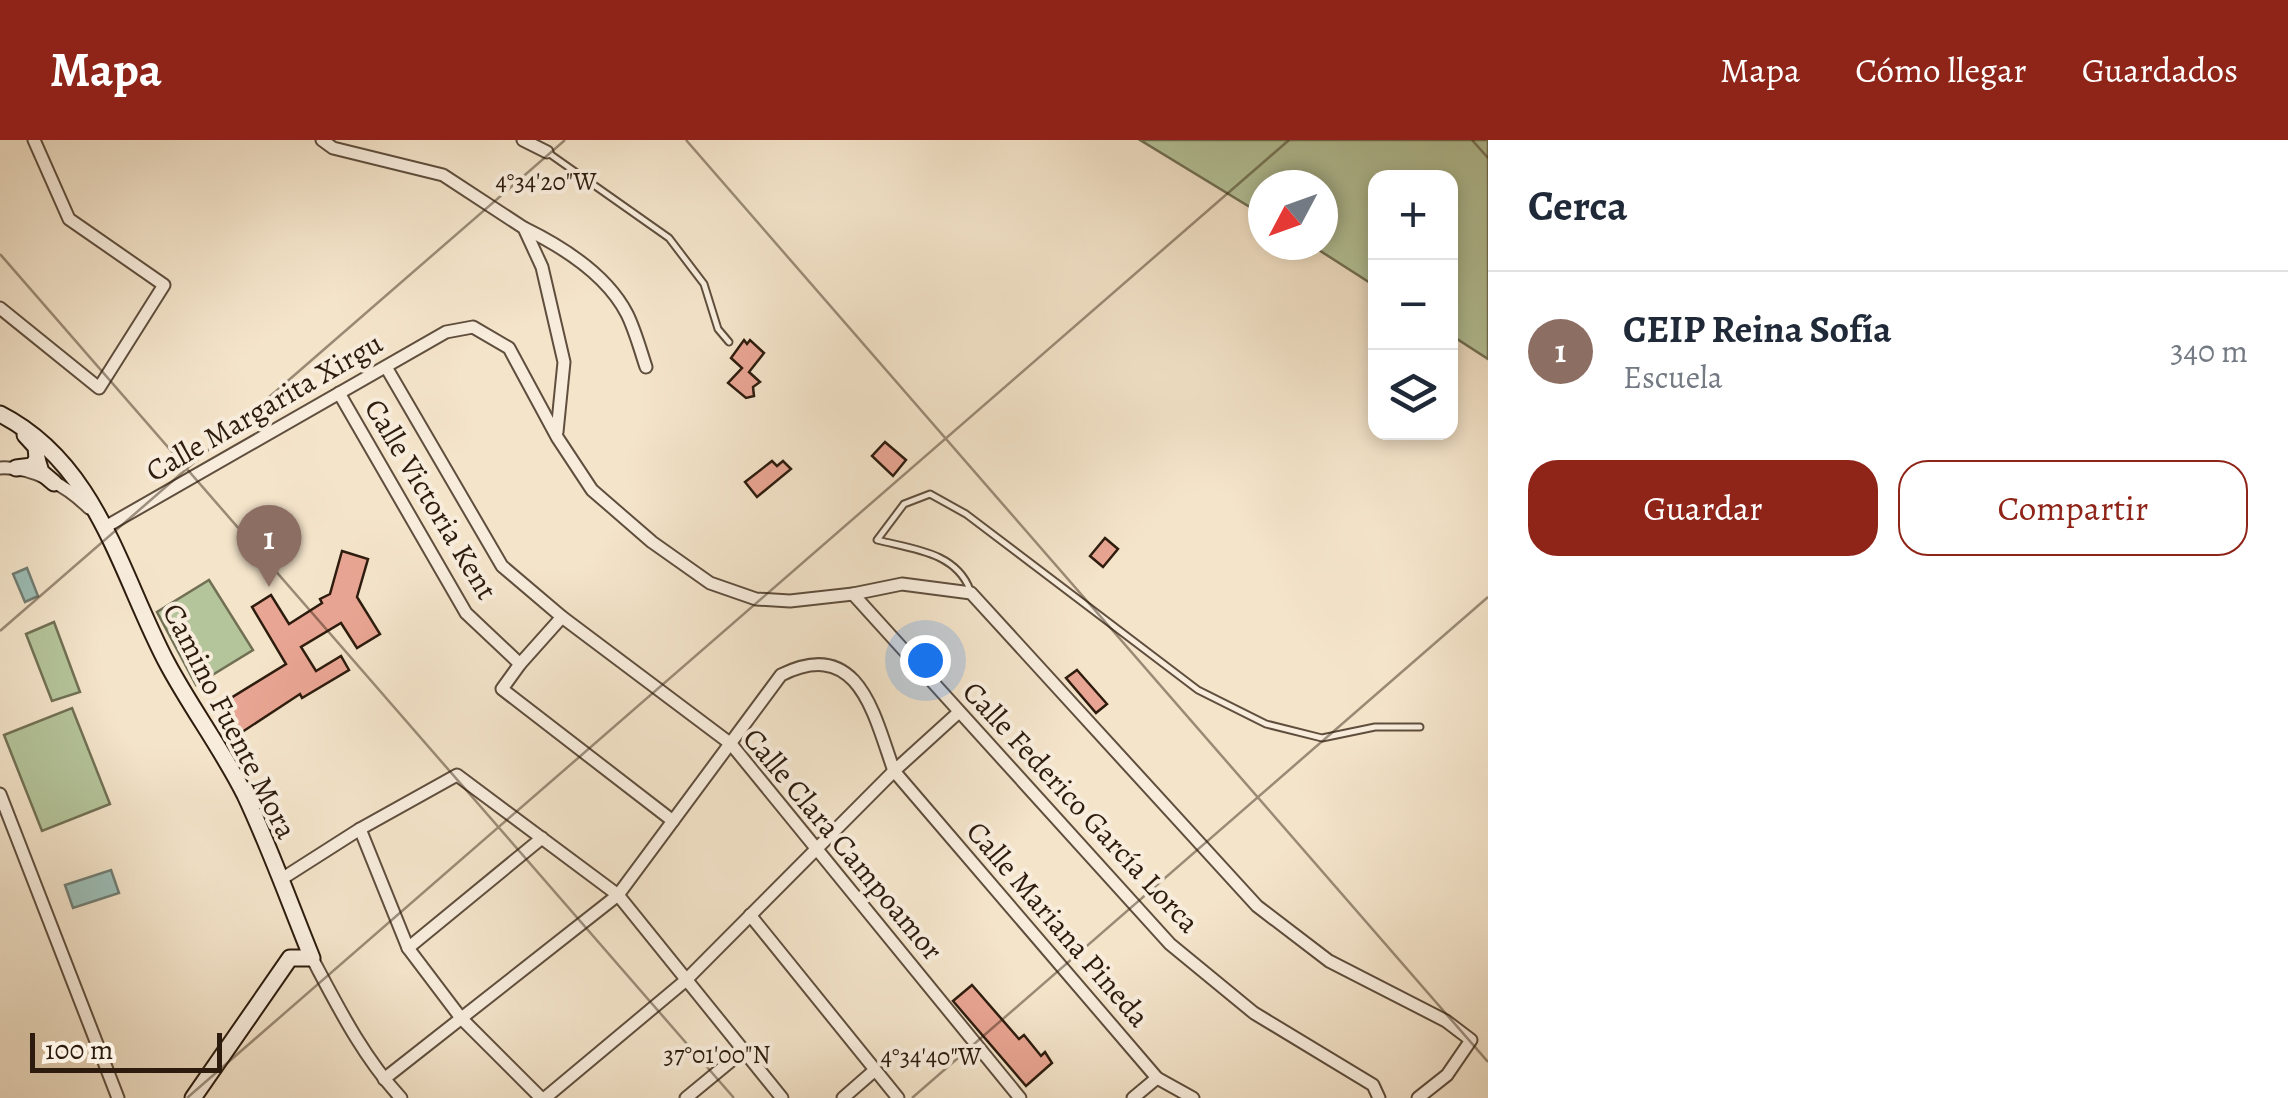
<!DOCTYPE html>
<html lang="es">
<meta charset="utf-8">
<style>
body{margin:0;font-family:Alegreya,serif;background:#f6f6f7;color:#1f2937}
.controls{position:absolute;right:30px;top:30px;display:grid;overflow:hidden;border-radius:20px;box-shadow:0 5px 15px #0003}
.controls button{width:90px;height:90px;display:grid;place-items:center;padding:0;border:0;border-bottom:2px solid #e0e1e3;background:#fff;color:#1f2937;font:50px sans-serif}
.compass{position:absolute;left:1248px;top:30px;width:90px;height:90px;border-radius:50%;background:#fff;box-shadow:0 5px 15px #0003;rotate:229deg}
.scale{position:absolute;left:30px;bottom:25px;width:192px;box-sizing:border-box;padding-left:10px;border:5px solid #2d1c0e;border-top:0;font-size:28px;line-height:35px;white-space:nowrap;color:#2d1c0e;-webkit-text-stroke:8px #f8eddd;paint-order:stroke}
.you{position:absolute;left:925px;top:520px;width:35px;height:35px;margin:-25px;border:8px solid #fff;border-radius:50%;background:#1a73e8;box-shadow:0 0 0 15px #1a73e833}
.badge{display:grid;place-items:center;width:65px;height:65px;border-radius:50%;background:#8f2418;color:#fff;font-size:32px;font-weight:700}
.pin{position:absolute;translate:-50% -82px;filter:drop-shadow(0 2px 5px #0008)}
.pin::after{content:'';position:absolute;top:52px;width:35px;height:30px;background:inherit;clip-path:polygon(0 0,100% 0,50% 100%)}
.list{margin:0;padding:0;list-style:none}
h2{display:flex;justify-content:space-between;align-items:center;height:130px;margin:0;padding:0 40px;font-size:42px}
h2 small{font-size:32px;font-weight:400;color:#747a83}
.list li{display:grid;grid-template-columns:65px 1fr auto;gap:30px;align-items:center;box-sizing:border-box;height:160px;padding:0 40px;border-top:2px solid #e0e1e3}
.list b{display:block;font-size:38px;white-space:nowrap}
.list p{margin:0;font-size:32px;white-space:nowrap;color:#747a83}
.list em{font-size:32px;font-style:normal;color:#747a83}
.actions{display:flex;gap:20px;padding:30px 40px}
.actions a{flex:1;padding:22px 0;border:2px solid #8f2418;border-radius:30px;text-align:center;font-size:35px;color:#8f2418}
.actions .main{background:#8f2418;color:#fff}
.icon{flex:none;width:55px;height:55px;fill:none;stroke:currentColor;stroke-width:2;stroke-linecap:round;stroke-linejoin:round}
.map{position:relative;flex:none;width:1488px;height:958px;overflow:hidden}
header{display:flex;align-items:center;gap:60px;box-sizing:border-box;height:140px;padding:0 50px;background:#8f2418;color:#fff}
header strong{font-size:48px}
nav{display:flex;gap:55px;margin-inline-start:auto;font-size:35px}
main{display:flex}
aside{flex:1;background:#fff}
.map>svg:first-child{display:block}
.green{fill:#b5c59b;stroke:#717054;stroke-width:2.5}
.water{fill:#9cbeb7;stroke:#707d73;stroke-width:2.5}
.building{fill:#e9a593;stroke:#2d1c0e;stroke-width:2.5}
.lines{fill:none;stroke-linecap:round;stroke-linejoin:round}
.lane-casing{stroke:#5f4e3d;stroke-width:9}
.street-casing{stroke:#5f4e3d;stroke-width:15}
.secondary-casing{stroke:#2d1c0e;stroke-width:19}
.lane{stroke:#f8eddd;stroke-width:5}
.street{stroke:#f8eddd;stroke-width:11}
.secondary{stroke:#f8eddd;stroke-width:15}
.ticks{fill:none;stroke:#2d1c0e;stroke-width:2.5;stroke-opacity:0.45}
.labels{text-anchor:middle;stroke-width:8;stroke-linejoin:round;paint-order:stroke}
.street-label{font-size:30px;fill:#2d1c0e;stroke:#f8eddd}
.ticks-label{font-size:25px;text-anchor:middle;fill:#2d1c0e;stroke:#f8eddd;stroke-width:8;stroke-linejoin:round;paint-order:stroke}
</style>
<header>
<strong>Mapa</strong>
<nav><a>Mapa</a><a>Cómo llegar</a><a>Guardados</a></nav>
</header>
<main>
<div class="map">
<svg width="1488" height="958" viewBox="0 0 1488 958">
<rect width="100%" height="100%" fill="#f4e4ca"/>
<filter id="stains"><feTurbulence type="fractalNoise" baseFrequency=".002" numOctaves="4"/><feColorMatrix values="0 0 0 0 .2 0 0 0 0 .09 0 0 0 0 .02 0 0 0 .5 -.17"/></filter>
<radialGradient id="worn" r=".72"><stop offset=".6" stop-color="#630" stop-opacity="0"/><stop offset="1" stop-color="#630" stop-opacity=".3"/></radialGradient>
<g class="green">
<polygon points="1140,0 1488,0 1488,219 1451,195 1450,38 1376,38 1375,146 1311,105 1323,105 1323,45 1263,45 1263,75"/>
<polygon points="209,440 253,510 196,545 157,472"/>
<polygon points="54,482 80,552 52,561 26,494"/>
<polygon points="72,568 110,664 42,691 4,595"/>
</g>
<g class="water">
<polygon points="27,428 38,456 25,462 13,434"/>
<polygon points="111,730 119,753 73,768 65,745"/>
</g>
<g class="building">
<polygon points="744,200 747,204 750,200 764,213 749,232 760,242 753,247 754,256 746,258 728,243 742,228 731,218"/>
<polygon points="885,302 906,320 893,336 872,316"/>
<polygon points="772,321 777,326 783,321 791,329 757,357 745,342"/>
<polygon points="1105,398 1118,409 1103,427 1090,416"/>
<polygon points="342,411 368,419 357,457 380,494 357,508 341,483 301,507 316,531 341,516 349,530 302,558 300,554 236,596 218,566 286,524 252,467 271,455 289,484 322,463 320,459 330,454"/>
<polygon points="1077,530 1107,564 1096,573 1066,538"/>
<polygon points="972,845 1019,899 1024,895 1041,916 1045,912 1052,923 1026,946 953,861"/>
</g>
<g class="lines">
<defs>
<g id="lane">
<polyline points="547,12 669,98 704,144 718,189 729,202"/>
<path d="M 970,450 C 956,412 912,409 877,400 L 904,364 L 930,354 L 966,374 L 1198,550 L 1266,584 L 1322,598 L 1375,587 L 1420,587"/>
</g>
<g id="street">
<polyline points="322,0 333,8 443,35 524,88 542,127 564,222 557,292"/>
<polyline points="523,0 547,12"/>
<path d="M 524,88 C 561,106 607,135 627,174 C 635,190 640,209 646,227"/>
<polyline points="0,168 99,248 164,145 69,79 34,0"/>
<polyline points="386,227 502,426 562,477 731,604 1020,958"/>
<polyline points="339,253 466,473 520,524 502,549 673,681"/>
<path d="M 0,328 C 32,326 67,346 89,368"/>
<polyline points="102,381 107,386 446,192 473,187 509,208 557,297 592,350 652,402 710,443 756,459 790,461 853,454 902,444 971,453 1257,766 1329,821 1446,881 1471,900 1447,935 1418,958"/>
<polyline points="853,454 1170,804 1254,873 1373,945 1379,958"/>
<polyline points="520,524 562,477"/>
<polyline points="0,654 118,958"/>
<polyline points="360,689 408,808 461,878 541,958"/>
<polyline points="280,740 360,689 457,635 618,755 782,958"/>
<polyline points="750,775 898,958"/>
<polyline points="408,808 542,698"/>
<path d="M 312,818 C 338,867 363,917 401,958"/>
<path d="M 384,939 L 618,755 L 781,535 C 859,496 874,575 894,631 L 959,572"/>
<polyline points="545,958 685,841 894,631 1157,938 1193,958"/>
<polyline points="686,958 743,911"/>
<polyline points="843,958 875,930"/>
<polyline points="1133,958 1157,938"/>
</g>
<g id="secondary">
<path d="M 0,274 C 98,324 120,434 167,523 C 191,568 222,609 245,655 C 270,708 290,764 312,818 L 290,818 L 193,958"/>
<polyline points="37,319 41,332 54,343"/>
<polyline points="16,328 32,326 37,319 36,307 25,295"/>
</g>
</defs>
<use href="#lane" class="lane-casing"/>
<use href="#street" class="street-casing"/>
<use href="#secondary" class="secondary-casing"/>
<use href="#lane" class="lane"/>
<use href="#street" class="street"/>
<use href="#secondary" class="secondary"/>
</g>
<path class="ticks" d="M 686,0 L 1488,922M 1472,0 L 1488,18M 0,114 L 734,958M 0,491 L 565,0M 187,958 L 1289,0M 912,958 L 1488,457"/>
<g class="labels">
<g class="street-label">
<text transform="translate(264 267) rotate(-30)" y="10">Calle Margarita Xirgu</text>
<text transform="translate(431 359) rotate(59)" y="10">Calle Victoria Kent</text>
<text transform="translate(230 581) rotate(63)" y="10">Camino Fuente Mora</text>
<text transform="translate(1081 667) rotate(47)" y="10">Calle Federico García Lorca</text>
<text transform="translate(843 704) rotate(50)" y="10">Calle Clara Campoamor</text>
<text transform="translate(1058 784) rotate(49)" y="10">Calle Mariana Pineda</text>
</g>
</g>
<g class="ticks-label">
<text x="546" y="50">4°34'20"W</text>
<text x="717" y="923">37°01'00"N</text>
<text x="931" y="925">4°34'40"W</text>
</g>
<rect width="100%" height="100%" filter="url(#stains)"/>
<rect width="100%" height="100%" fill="url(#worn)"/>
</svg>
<div class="controls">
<button>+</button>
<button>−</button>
<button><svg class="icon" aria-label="layers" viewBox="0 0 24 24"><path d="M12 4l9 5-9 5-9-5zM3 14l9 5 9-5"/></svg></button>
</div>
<svg class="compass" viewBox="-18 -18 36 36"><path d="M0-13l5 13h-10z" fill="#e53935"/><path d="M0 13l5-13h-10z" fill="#747a83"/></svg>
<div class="scale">100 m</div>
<div class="you"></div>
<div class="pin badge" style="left:269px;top:447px;background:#8d6e63">1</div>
</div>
<aside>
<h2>Cerca<small></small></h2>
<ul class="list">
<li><span class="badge" style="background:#8d6e63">1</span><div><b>CEIP Reina Sofía</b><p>Escuela</p></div><em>340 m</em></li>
</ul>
<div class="actions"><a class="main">Guardar</a><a>Compartir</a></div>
</aside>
</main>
